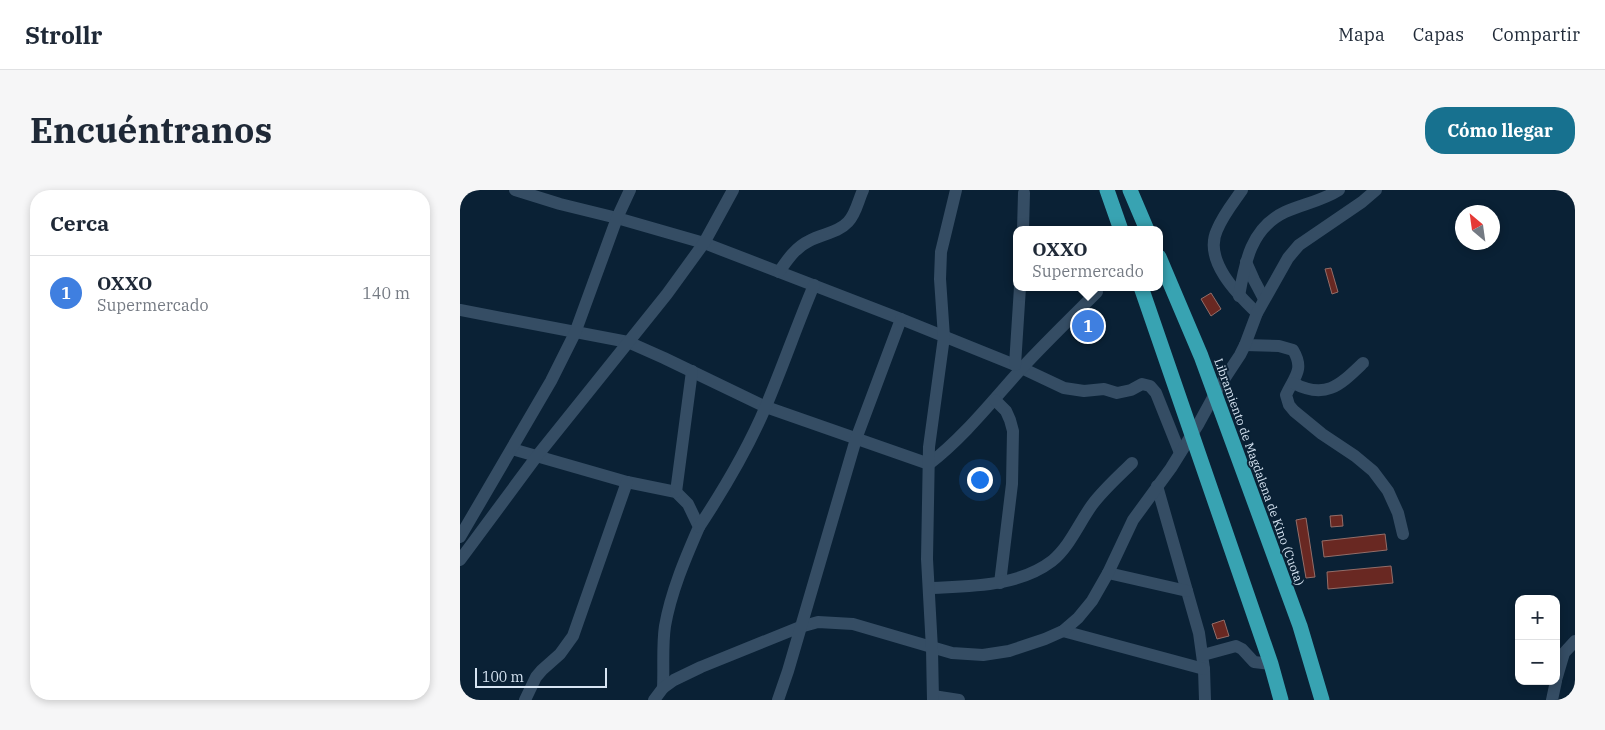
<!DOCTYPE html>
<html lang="es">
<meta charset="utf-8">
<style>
body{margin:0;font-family:"IBM Plex Serif",serif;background:#f6f6f7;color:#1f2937}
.controls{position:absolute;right:15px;bottom:15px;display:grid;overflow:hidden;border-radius:10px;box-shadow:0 2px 8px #0003}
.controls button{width:45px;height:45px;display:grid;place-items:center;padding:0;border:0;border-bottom:1px solid #e0e1e3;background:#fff;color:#1f2937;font:25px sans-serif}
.compass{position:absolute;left:995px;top:15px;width:45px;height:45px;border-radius:50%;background:#fff;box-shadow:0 2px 8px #0003;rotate:331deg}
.scale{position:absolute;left:15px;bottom:12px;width:132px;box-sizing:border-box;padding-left:5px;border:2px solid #d7e5f3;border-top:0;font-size:14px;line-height:18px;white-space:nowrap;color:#d7e5f3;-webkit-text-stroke:4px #0a2135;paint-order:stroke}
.you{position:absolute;left:519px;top:289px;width:18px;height:18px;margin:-12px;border:4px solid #fff;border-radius:50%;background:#1a73e8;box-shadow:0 0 0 8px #1a73e833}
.badge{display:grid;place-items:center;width:32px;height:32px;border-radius:50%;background:#17718f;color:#fff;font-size:16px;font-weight:700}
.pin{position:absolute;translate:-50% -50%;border:2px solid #fff;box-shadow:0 1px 5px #0006}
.popup{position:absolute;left:553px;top:36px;width:150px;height:65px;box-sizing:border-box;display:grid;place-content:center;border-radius:10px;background:#fff;filter:drop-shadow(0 1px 4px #0005);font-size:16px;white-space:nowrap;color:#747a83}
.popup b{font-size:19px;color:#1f2937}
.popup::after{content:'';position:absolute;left:50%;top:100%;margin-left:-10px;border:10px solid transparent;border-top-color:#fff}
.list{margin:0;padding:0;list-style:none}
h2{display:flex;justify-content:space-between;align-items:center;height:65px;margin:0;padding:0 20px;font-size:21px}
h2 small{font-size:16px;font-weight:400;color:#747a83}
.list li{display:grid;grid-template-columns:32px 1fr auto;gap:15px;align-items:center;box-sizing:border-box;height:75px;padding:0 20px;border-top:1px solid #e0e1e3}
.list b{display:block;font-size:19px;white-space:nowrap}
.list p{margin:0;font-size:16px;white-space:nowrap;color:#747a83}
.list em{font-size:16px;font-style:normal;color:#747a83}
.map{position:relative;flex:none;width:1115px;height:510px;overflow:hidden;border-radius:20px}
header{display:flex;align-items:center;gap:30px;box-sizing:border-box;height:70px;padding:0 25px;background:#fff;border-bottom:1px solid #e0e1e3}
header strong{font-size:24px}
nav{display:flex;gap:28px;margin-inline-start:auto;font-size:18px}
.intro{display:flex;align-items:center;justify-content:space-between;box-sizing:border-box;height:120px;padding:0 30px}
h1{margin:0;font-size:35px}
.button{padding:12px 22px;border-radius:20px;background:#17718f;color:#fff;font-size:18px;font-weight:700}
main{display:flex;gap:30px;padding:0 30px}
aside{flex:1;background:#fff;border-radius:20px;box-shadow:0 2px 8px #0003}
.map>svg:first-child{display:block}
.building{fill:#692822;stroke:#936d68}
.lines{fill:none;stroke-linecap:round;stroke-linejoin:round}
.minor{stroke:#354d64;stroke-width:12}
.highway{stroke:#38a3b2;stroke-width:15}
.labels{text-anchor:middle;stroke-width:4;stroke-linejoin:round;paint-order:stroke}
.street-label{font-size:12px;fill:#d7e5f3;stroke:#0a2135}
</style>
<header>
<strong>Strollr</strong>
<nav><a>Mapa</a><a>Capas</a><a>Compartir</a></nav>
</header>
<div class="intro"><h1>Encuéntranos</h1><a class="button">Cómo llegar</a></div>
<main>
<aside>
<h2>Cerca<small></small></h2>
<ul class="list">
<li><span class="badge" style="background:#3f7fe0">1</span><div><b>OXXO</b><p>Supermercado</p></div><em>140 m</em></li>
</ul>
</aside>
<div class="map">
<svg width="1115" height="510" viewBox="0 0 1115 510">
<rect width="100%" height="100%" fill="#0a2135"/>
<g class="building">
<polygon points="871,78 878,102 872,104 865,79"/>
<polygon points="751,103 761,119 751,126 741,109"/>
<polygon points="882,325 883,336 871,337 870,326"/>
<polygon points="846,328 855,387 846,388 836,330"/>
<polygon points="925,344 927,360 864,367 862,351"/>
<polygon points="931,376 933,393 868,399 867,382"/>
<polygon points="764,430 769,446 757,449 752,434"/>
</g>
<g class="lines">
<g class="minor">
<polyline points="55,0 100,14 157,28 244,53 441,129 555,175 604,198 624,201 644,199 657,203 671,200 682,194 690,196 696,203 720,263"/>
<path d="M 782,0 C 773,13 763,25 757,40 C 743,70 777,104 797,123"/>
<polyline points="563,40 564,3"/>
<polyline points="786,72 794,90 804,109"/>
<path d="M 319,82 C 327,70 336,57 349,51 C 361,44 378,43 388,32 C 396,24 398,11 403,0"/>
<path d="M 779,106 C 785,72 791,38 825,22 C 843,14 862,11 879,0"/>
<path d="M 0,120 L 168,152 L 204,168 L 306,217 L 469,274 C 505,246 532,211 562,178 C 586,152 612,127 637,102"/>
<path d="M 785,155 L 819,156 L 833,160 C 845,180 834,187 826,205 L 829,215 L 834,221 L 862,244 L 895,266 L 913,281 L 928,301 L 938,323 L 943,344"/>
<polyline points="555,175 560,97"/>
<path d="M 833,193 C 866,210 880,195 903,173"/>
<polyline points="535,210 546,221 550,230 553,241 552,294 540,393"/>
<path d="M 52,259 L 167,292 L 216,302 L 228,314 L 239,337 C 225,369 211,402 205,436 C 202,456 204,478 203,498"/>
<polyline points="697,296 739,443 744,479 745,510"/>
<polyline points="216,302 232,181"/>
<path d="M 239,337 C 264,299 288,259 306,216 C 323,176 337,135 354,95"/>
<polyline points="0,347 91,191 115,143 157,28 170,0"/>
<polyline points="0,370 77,266 207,104 244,53 273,0"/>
<polyline points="648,383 727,401"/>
<path d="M 470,398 C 510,396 558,397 592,371 C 610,356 619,333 632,315 C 644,299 659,286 672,273"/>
<polyline points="603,441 744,479"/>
<polyline points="743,465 776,456 782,459 794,472 811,474"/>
<polyline points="1096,490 1104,463 1115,451"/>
<polyline points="473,506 499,510"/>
<polyline points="65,510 76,487 82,480 100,464 113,446 167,292"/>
<polyline points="194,510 203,498 214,490 241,477 340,437 358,432 393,434 492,463 523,465 549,461 585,449 603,441 618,428 632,411 648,383 673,330 711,278 739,233 757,200 780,165 785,155 797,123 828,68 839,55 902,12 916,0"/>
<polyline points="318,510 328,481 396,249 441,129"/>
<polyline points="473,510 472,459 467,369 469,257 484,147 480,89 481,62 496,0"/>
<polyline points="1092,510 1096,491"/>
</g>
<g class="highway">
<polyline points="647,0 661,40"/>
<polyline points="670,0 687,40"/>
<polyline points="699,67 741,166 840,436 862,510"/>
<polyline points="681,97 811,474 821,510"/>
</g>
</g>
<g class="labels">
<g class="street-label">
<text transform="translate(799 282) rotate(70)" y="4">Libramiento de Magdalena de Kino (Cuota)</text>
</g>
</g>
</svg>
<div class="controls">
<button>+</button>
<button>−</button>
</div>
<svg class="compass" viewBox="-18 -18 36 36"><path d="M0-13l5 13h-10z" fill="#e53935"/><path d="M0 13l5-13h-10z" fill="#747a83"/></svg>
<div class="scale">100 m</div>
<div class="you"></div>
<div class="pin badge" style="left:628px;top:136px;background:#3f7fe0">1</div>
<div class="popup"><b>OXXO</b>Supermercado</div>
</div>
</main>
